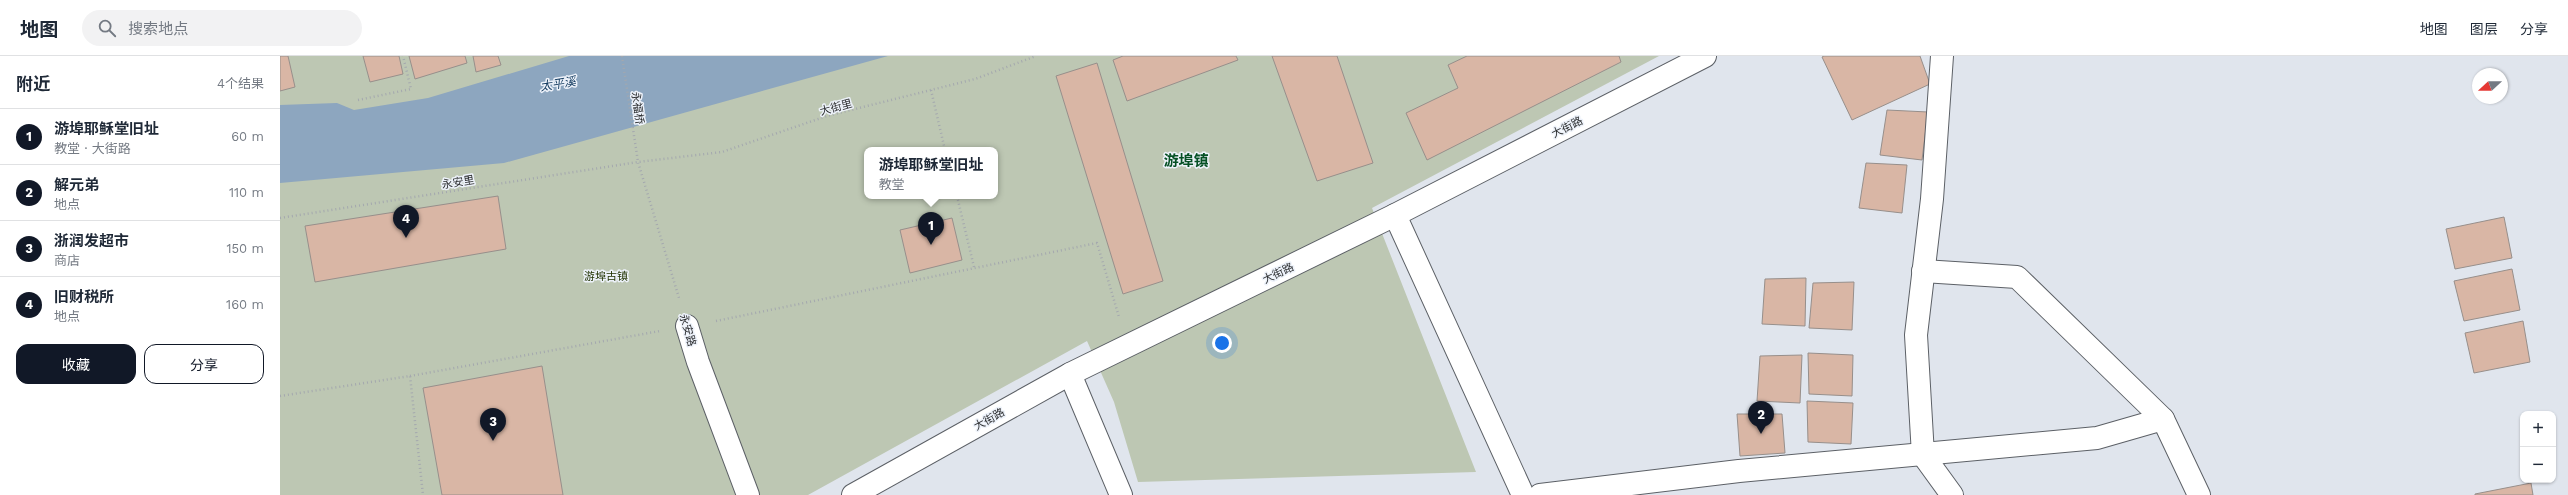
<!DOCTYPE html>
<html lang="zh">
<meta charset="utf-8">
<style>
body{margin:0;font-family:"Work Sans","Noto Sans SC",sans-serif;background:#f2f2f3;color:#1f2937}
.controls{position:absolute;right:12px;bottom:12px;display:grid;overflow:hidden;border-radius:8px;box-shadow:0 1px 3px #0004}
.controls button{width:36px;height:36px;display:grid;place-items:center;padding:0;border:0;border-bottom:1px solid #e0e1e3;background:#fff;color:#1f2937;font:20px sans-serif}
.compass{position:absolute;left:2192px;top:12px;width:36px;height:36px;border-radius:50%;background:#fff;box-shadow:0 1px 3px #0004;rotate:249deg}
.you{position:absolute;left:942px;top:287px;width:14px;height:14px;margin:-10px;border:3px solid #fff;border-radius:50%;background:#1a73e8;box-shadow:0 0 0 6px #1a73e833}
.badge{display:grid;place-items:center;width:26px;height:26px;border-radius:50%;background:#111827;color:#fff;font-size:13px;font-weight:700}
.pin{position:absolute;translate:-50% -33px;filter:drop-shadow(0 1px 2px #0008)}
.pin::after{content:'';position:absolute;top:21px;width:14px;height:12px;background:inherit;clip-path:polygon(0 0,100% 0,50% 100%)}
.popup{position:absolute;left:584px;top:91px;width:134px;height:52px;box-sizing:border-box;display:grid;place-content:center;border-radius:8px;background:#fff;filter:drop-shadow(0 1px 3px #0005);font-size:13px;white-space:nowrap;color:#747a83}
.popup b{font-size:15px;color:#1f2937}
.popup::after{content:'';position:absolute;left:50%;top:100%;margin-left:-8px;border:8px solid transparent;border-top-color:#fff}
.list{margin:0;padding:0;list-style:none}
h2{display:flex;justify-content:space-between;align-items:center;height:52px;margin:0;padding:0 16px;font-size:17px}
h2 small{font-size:13px;font-weight:400;color:#747a83}
.list li{display:grid;grid-template-columns:26px 1fr auto;gap:12px;align-items:center;box-sizing:border-box;height:56px;padding:0 16px;border-top:1px solid #e0e1e3}
.list b{display:block;font-size:15px;white-space:nowrap}
.list p{margin:0;font-size:13px;white-space:nowrap;color:#747a83}
.list em{font-size:13px;font-style:normal;color:#747a83}
.actions{display:flex;gap:8px;padding:12px 16px}
.actions a{flex:1;padding:9px 0;border:1px solid #111827;border-radius:12px;text-align:center;font-size:14px;color:#111827}
.actions .main{background:#111827;color:#fff}
.icon{flex:none;width:22px;height:22px;fill:none;stroke:currentColor;stroke-width:2;stroke-linecap:round;stroke-linejoin:round}
.map{position:relative;flex:none;width:2288px;height:439px;overflow:hidden}
header{display:flex;align-items:center;gap:24px;box-sizing:border-box;height:56px;padding:0 20px;background:#fff;border-bottom:1px solid #e0e1e3}
header strong{font-size:19px}
nav{display:flex;gap:22px;margin-inline-start:auto;font-size:14px}
.search{width:280px;height:36px;background:#f2f2f3;display:flex;align-items:center;gap:10px;box-sizing:border-box;padding:0 14px;border-radius:22px;color:#747a83;font-size:15px}
main{display:flex}
aside{flex:1;background:#fff}
.map>svg:first-child{display:block}
.green{fill:#bdc7b3;fill-rule:evenodd}
.water{fill:#8da6bf}
.building{fill:#d9b6a5;stroke:#978f8b}
.lines{fill:none;stroke-linecap:round;stroke-linejoin:round}
.minor-casing{stroke:#5c6066;stroke-width:24}
.path{stroke:#a4a8ae;stroke-width:2.5;stroke-dasharray:1 3;stroke-linecap:butt}
.minor{stroke:#fff;stroke-width:22}
.labels{text-anchor:middle;stroke-width:3;stroke-linejoin:round;paint-order:stroke}
.street-label{font-size:11px;fill:#2d2f31;stroke:#edf2fa}
.park-label{font-size:11px;fill:#203200;stroke:#edf2fa}
.water-label{font-size:12px;font-style:italic;fill:#173e62;stroke:#edf2fa}
.district-label{font-size:15px;font-weight:bold;fill:#055024;stroke:#edf2fa}
</style>
<header>
<strong>地图</strong>
<div class="search"><svg class="icon" aria-label="search" viewBox="0 0 24 24"><circle cx="10" cy="10" r="6"/><path d="M15 15l6 6"/></svg>搜索地点</div>
<nav><a>地图</a><a>图层</a><a>分享</a></nav>
</header>
<main>
<aside>
<h2>附近<small>4个结果</small></h2>
<ul class="list">
<li><span class="badge">1</span><div><b>游埠耶稣堂旧址</b><p>教堂 · 大街路</p></div><em>60 m</em></li>
<li><span class="badge">2</span><div><b>解元弟</b><p>地点</p></div><em>110 m</em></li>
<li><span class="badge">3</span><div><b>浙润发超市</b><p>商店</p></div><em>150 m</em></li>
<li><span class="badge">4</span><div><b>旧财税所</b><p>地点</p></div><em>160 m</em></li>
</ul>
<div class="actions"><a class="main">收藏</a><a>分享</a></div>
</aside>
<div class="map">
<svg width="2288" height="439" viewBox="0 0 2288 439">
<rect width="100%" height="100%" fill="#e0e5ed"/>
<path class="green" d="M 0,0 L 1379,0 L 1092,152 L 1196,416 L 858,426 L 834,346 L 807,285 L 528,439 L 0,439 ZM 587,94 L 715,94 L 715,140 L 587,140 Z"/>
<polygon class="water" points="289,0 608,0 224,107 0,127 0,49 57,47 74,54 148,42"/>
<g class="building">
<polygon points="0,0 8,0 15,31 0,35"/>
<polygon points="83,0 119,0 123,18 90,26"/>
<polygon points="129,0 185,0 187,7 135,23"/>
<polygon points="193,0 218,0 221,9 196,16"/>
<polygon points="843,0 956,0 958,4 847,45 833,4"/>
<polygon points="992,0 1057,0 1093,107 1037,125"/>
<polygon points="1187,0 1339,0 1341,6 1147,104 1126,57 1178,32 1168,9"/>
<polygon points="1544,0 1640,0 1650,28 1572,64 1542,1"/>
<polygon points="817,7 883,225 843,238 776,20"/>
<polygon points="1607,54 1648,56 1642,104 1600,99"/>
<polygon points="1586,107 1627,109 1622,157 1579,152"/>
<polygon points="218,140 226,193 35,226 25,170"/>
<polygon points="2224,161 2232,202 2175,213 2166,173"/>
<polygon points="672,162 682,204 630,217 620,174"/>
<polygon points="2232,213 2240,254 2184,265 2174,225"/>
<polygon points="1526,222 1525,270 1482,268 1485,223"/>
<polygon points="1574,226 1572,274 1529,272 1533,227"/>
<polygon points="2243,265 2250,306 2194,317 2185,277"/>
<polygon points="1528,297 1573,299 1572,340 1529,338"/>
<polygon points="1522,299 1520,347 1477,345 1480,300"/>
<polygon points="262,310 283,439 162,439 143,332"/>
<polygon points="1527,345 1573,347 1571,388 1528,386"/>
<polygon points="1457,358 1502,358 1505,397 1460,400"/>
<polygon points="2251,427 2253,439 2195,439 2195,438"/>
</g>
<g class="lines">
<defs>
<g id="minor">
<polyline points="1662,0 1652,143 1636,279 1643,399 1672,439"/>
<polyline points="1115,159 1243,439"/>
<polyline points="1643,215 1737,221 1883,363"/>
<polyline points="407,270 418,306 468,439"/>
<polyline points="790,318 841,439"/>
<polyline points="573,439 790,318 1115,159 1425,0"/>
<polyline points="1260,439 1459,415 1817,382 1883,363 1919,439"/>
</g>
</defs>
<use href="#minor" class="minor-casing"/>
<g class="path">
<polyline points="342,0 358,106 399,242"/>
<polyline points="651,34 665,94"/>
<polyline points="78,44 131,33 123,0"/>
<polyline points="677,140 694,211"/>
<polyline points="0,162 358,106 442,96 547,60 695,23 756,0"/>
<polyline points="436,265 817,187 839,261"/>
<polyline points="130,320 380,275"/>
<polyline points="0,340 130,320 143,439"/>
</g>
<use href="#minor" class="minor"/>
</g>
<g class="labels">
<g class="street-label">
<text transform="translate(556 51) rotate(-15)" y="4">大街里</text>
<text transform="translate(358 52) rotate(82)" y="4">永福桥</text>
<text transform="translate(1287 71) rotate(-27)" y="4">大街路</text>
<text transform="translate(178 126) rotate(-9)" y="4">永安里</text>
<text transform="translate(998 217) rotate(-26)" y="4">大街路</text>
<text transform="translate(408 274) rotate(74)" y="4">永安路</text>
<text transform="translate(709 363) rotate(-29)" y="4">大街路</text>
</g>
<g class="park-label">
<text x="326" y="224">游埠古镇</text>
</g>
<g class="water-label">
<text transform="translate(278 28) rotate(-9)" y="4">太平溪</text>
</g>
<g class="district-label">
<text x="906" y="110">游埠镇</text>
</g>
</g>
</svg>
<div class="controls">
<button>+</button>
<button>−</button>
</div>
<svg class="compass" viewBox="-18 -18 36 36"><path d="M0-13l5 13h-10z" fill="#e53935"/><path d="M0 13l5-13h-10z" fill="#747a83"/></svg>
<div class="you"></div>
<div class="pin badge" style="left:651px;top:189px">1</div>
<div class="popup"><b>游埠耶稣堂旧址</b>教堂</div>
<div class="pin badge" style="left:1481px;top:378px">2</div>
<div class="pin badge" style="left:213px;top:385px">3</div>
<div class="pin badge" style="left:126px;top:182px">4</div>
</div>
</main>
